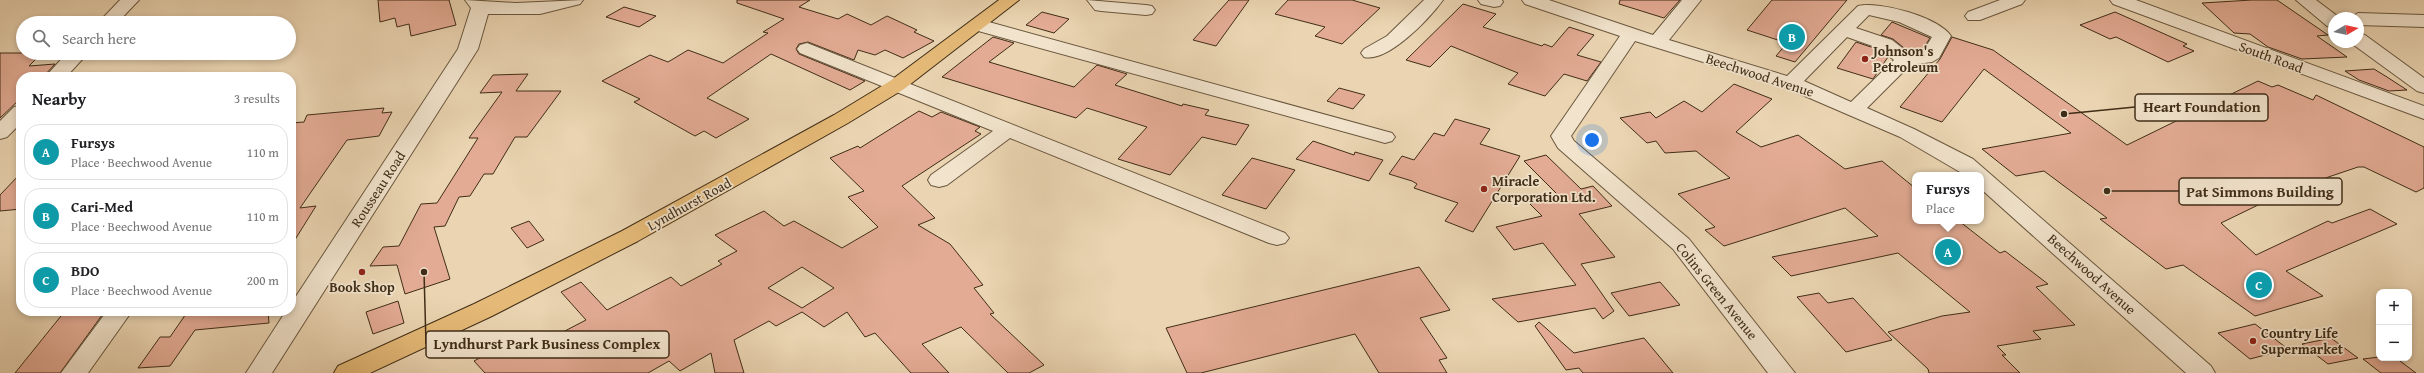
<!DOCTYPE html>
<meta charset="utf-8">
<style>
body{margin:0;font-family:"Gentium Book Plus",serif;background:#f2f2f2;color:#202124}
.controls{position:absolute;right:12px;bottom:12px;display:grid;overflow:hidden;border-radius:8px;box-shadow:0 2px 6px #0003}
.controls button{width:36px;height:36px;display:grid;place-items:center;padding:0;border:0;border-bottom:1px solid #e0e0e0;background:#fff;color:#202124;font:20px sans-serif}
.compass{position:absolute;left:2328px;top:12px;width:36px;height:36px;border-radius:50%;background:#fff;box-shadow:0 2px 6px #0003;rotate:81deg}
.you{position:absolute;left:1592px;top:140px;width:14px;height:14px;margin:-10px;border:3px solid #fff;border-radius:50%;background:#1a73e8;box-shadow:0 0 0 6px #1a73e833}
.badge{display:grid;place-items:center;width:26px;height:26px;border-radius:50%;background:#0f766e;color:#fff;font-size:13px;font-weight:700}
.pin{position:absolute;translate:-50% -50%;border:2px solid #fff;box-shadow:0 1px 4px #0006}
.popup{position:absolute;left:1912px;top:172px;width:72px;height:52px;box-sizing:border-box;display:grid;place-content:center;border-radius:8px;background:#fff;filter:drop-shadow(0 1px 3px #0005);font-size:13px;white-space:nowrap;color:#757577}
.popup b{font-size:15px;color:#202124}
.popup::after{content:'';position:absolute;left:50%;top:100%;margin-left:-8px;border:8px solid transparent;border-top-color:#fff}
.list{margin:0;padding:0;list-style:none}
h2{display:flex;justify-content:space-between;align-items:center;height:52px;margin:0;padding:0 16px;font-size:17px}
h2 small{font-size:13px;font-weight:400;color:#757577}
.list li{display:grid;grid-template-columns:26px 1fr auto;gap:12px;align-items:center;box-sizing:border-box;height:56px;margin:0 8px 8px;padding:0 8px;border:1px solid #e0e0e0;border-radius:16px}
.list b{display:block;font-size:15px;white-space:nowrap}
.list p{margin:0;font-size:13px;white-space:nowrap;color:#757577}
.list em{font-size:13px;font-style:normal;color:#757577}
.icon{flex:none;width:22px;height:22px;fill:none;stroke:currentColor;stroke-width:2;stroke-linecap:round;stroke-linejoin:round}
.map{position:relative;flex:none;width:2424px;height:373px;overflow:hidden}
.search{position:absolute;background:#fff;box-shadow:0 2px 6px #0003;left:16px;top:16px;width:280px;height:44px;display:flex;align-items:center;gap:10px;box-sizing:border-box;padding:0 14px;border-radius:22px;color:#757577;font-size:15px}
.panel{position:absolute;background:#fff;box-shadow:0 2px 6px #0003;left:16px;top:72px;width:280px;height:244px;border-radius:16px}
.map>svg:first-child{display:block}
.building{fill:#e3ab94;stroke:#402d17;fill-rule:evenodd}
.lines{fill:none;stroke-linecap:round;stroke-linejoin:round}
.minor-casing{stroke:#6a573e;stroke-width:2}
.major-casing{stroke:#402d17;stroke-width:2}
.minor{fill:#f1e3cc;fill-rule:evenodd}
.major{fill:#e5ba78;fill-rule:evenodd}
.poi-dot{fill:#8f2418;stroke:#f1e3cc;stroke-width:1.5}
.labels{text-anchor:middle;stroke-width:3.5;stroke-linejoin:round;paint-order:stroke}
.poi-label{font-size:14px;font-weight:bold;fill:#402d17;stroke:#f1e3cc;text-anchor:start}
.street-label{font-size:14px;fill:#402d17;stroke:#f1e3cc}
.leader{fill:none;stroke:#402d17;stroke-width:1.5}
.callout-dot{fill:#402d17;stroke:#f1e3cc;stroke-width:1.5}
.callout{fill:#f1e3cc;stroke:#402d17;stroke-width:1.5}
.callout-label{font-size:15px;text-anchor:middle;font-weight:bold;fill:#402d17}
</style>
<div class="map">
<svg width="2424" height="373" viewBox="0 0 2424 373">
<rect width="100%" height="100%" fill="#ead4b1"/>
<filter id="stains"><feTurbulence type="fractalNoise" baseFrequency=".005" numOctaves="4"/><feColorMatrix values="0 0 0 0 .2 0 0 0 0 .09 0 0 0 0 .02 0 0 0 .5 -.17"/></filter>
<radialGradient id="worn" r=".72"><stop offset=".6" stop-color="#630" stop-opacity="0"/><stop offset="1" stop-color="#630" stop-opacity=".3"/></radialGradient>
<g class="building">
<polygon points="378,0 449,0 456,25 411,36 409,24 397,27 395,18 380,22"/>
<polygon points="737,0 810,0 799,7 838,19 847,14 871,25 887,16 917,30 914,32 934,41 903,58 885,50 875,55 858,50 854,60 808,42 799,44 796,49 799,54 865,81 850,90 771,54 707,98 749,119 716,138 704,131 695,136 634,102 640,99 602,81 650,55 668,62 688,50 723,63 768,33 763,32 784,19 737,3"/>
<polygon points="1229,0 1249,0 1216,46 1193,40"/>
<polygon points="1288,0 1352,0 1380,8 1342,44 1315,36 1325,27 1275,14"/>
<polygon points="1620,0 1680,0 1664,18 1619,4"/>
<polygon points="1772,0 1847,0 1795,62 1776,56 1787,43 1747,30"/>
<polygon points="2252,0 2277,0 2328,35 2317,36 2347,57 2302,59 2268,47 2250,34 2234,33 2202,3"/>
<polygon points="1463,4 1496,14 1483,27 1542,46 1544,44 1552,47 1569,27 1594,35 1577,55 1601,62 1587,81 1564,74 1545,96 1508,84 1518,73 1451,46 1430,67 1406,60"/>
<polygon points="624,7 656,16 639,27 606,17"/>
<polygon points="1042,12 1069,19 1054,33 1026,25"/>
<polygon points="2115,12 2187,44 2183,46 2194,51 2168,62 2116,37 2110,39 2080,25"/>
<polygon points="1892,22 1930,38 1921,52 1909,52 1893,39 1881,35"/>
<polygon points="993,37 1014,43 989,62 1074,87 1097,65 1127,74 1115,85 1182,106 1183,104 1209,110 1205,115 1249,125 1236,145 1202,137 1170,175 1118,159 1147,127 1087,108 1076,118 942,77"/>
<polygon points="1952,37 1993,50 2127,145 2258,81 2272,87 2278,85 2313,100 2316,95 2424,147 2424,188 2416,192 2364,167 2358,167 2287,191 2221,223 2256,255 2328,221 2332,223 2370,209 2397,224 2286,271 2323,296 2255,316 2183,265 2166,269 2100,219 2107,218 2044,171 2016,176 1982,149 2071,133 1984,69 1942,122 1900,107 1940,59"/>
<polygon points="1856,42 1877,49 1888,57 1873,79 1837,68"/>
<polygon points="0,53 42,53 29,66 55,64 43,77 21,77 21,98 0,118"/>
<polygon points="2374,69 2387,77 2407,90 2389,91 2359,80 2345,71"/>
<polygon points="528,74 516,91 561,91 527,137 515,137 493,174 484,174 470,196 459,197 445,226 434,227 450,279 405,294 397,265 370,266 383,247 399,246 421,204 437,203 478,138 469,138 502,92 480,93 493,75"/>
<polygon points="1734,84 1772,99 1736,132 1761,147 1798,135 1845,169 1882,161 1915,188 1915,221 1959,221 2000,253 2005,251 2048,284 2036,287 2075,325 2033,331 2041,339 1997,346 2006,355 2002,355 2020,373 1929,373 1928,369 1888,332 1942,316 1970,312 1898,253 1791,276 1772,257 1878,236 1845,208 1724,246 1705,230 1715,227 1678,194 1730,178 1696,151 1665,153 1656,141 1647,143 1620,118 1650,112 1656,118 1684,101 1702,112"/>
<polygon points="1339,88 1365,95 1353,109 1327,101"/>
<polygon points="384,108 382,113 392,112 379,136 347,140 300,208 316,206 291,246 291,123 304,122 307,115"/>
<path d="M 919,111 L 932,117 L 941,112 L 980,127 L 975,131 L 981,134 L 902,186 L 935,218 L 918,225 L 950,244 L 983,285 L 974,288 L 994,313 L 990,314 L 1044,365 L 1029,373 L 1008,373 L 961,327 L 922,344 L 949,373 L 911,373 L 875,333 L 865,337 L 847,312 L 824,327 L 802,312 L 776,326 L 769,321 L 734,340 L 744,373 L 715,373 L 711,353 L 680,371 L 669,361 L 648,373 L 485,373 L 474,361 L 523,335 L 534,347 L 586,320 L 561,292 L 581,282 L 607,310 L 671,277 L 681,286 L 722,264 L 718,261 L 737,251 L 715,235 L 764,211 L 784,226 L 794,221 L 842,248 L 878,227 L 848,197 L 864,191 L 830,158 L 858,146 L 860,148 ZM 802,267 L 834,288 L 802,308 L 768,288 Z"/>
<polygon points="1455,119 1490,129 1480,144 1520,156 1473,232 1445,221 1458,203 1414,188 1417,184 1412,181 1389,174 1402,156 1414,160 1434,133 1444,136"/>
<polygon points="1313,141 1354,155 1355,152 1383,160 1369,181 1296,159"/>
<polygon points="1546,155 1581,189 1593,186 1612,206 1579,214 1615,257 1581,264 1614,311 1603,319 1595,308 1518,322 1492,299 1576,285 1543,243 1514,250 1496,227 1542,216 1530,204 1559,196 1524,161"/>
<polygon points="1252,158 1295,170 1266,209 1222,195"/>
<polygon points="21,173 21,209 0,211 0,195"/>
<polygon points="529,221 544,240 527,248 511,228"/>
<polygon points="1419,267 1450,310 1420,318 1447,358 1439,360 1447,373 1379,373 1355,334 1201,373 1187,373 1166,328"/>
<polygon points="1660,282 1680,305 1629,316 1611,293"/>
<polygon points="1819,293 1828,303 1853,298 1892,340 1846,352 1797,297"/>
<polygon points="398,301 404,323 373,334 366,312"/>
<polygon points="65,311 105,311 60,373 15,373"/>
<polygon points="188,311 268,311 269,323 195,330 170,366 138,368 160,337 170,337"/>
<polygon points="1539,322 1574,353 1644,338 1673,373 1583,373 1579,368 1566,370 1535,326"/>
<polygon points="2255,324 2288,349 2250,359 2218,333"/>
<polygon points="2331,338 2358,358 2328,364 2302,344"/>
<polygon points="2379,357 2396,358 2416,373 2381,373 2363,359"/>
</g>
<g class="lines">
<defs>
<g id="minor">
<polygon points="120,0 139,0 117,23 98,23"/>
<polygon points="465,0 516,3 583,0 580,4 540,14 488,14 478,49 272,373 246,373 286,311 291,311 291,304 458,49 471,8"/>
<polygon points="1087,0 1146,5 1152,6 1155,10 1152,14 1146,15 1101,11 1095,10"/>
<path d="M 1424,0 L 1443,0 C 1430,18 1388,63 1364,57 L 1361,53 L 1364,49 L 1387,36 Z"/>
<polygon points="1478,0 1502,0 1503,2 1500,6 1494,7 1481,4"/>
<path d="M 1522,0 L 1549,0 L 1653,35 L 1682,0 L 1701,0 L 1669,40 L 1787,76 L 1858,6 C 1880,1 1938,17 1951,36 L 1939,58 L 1932,62 L 1910,65 L 1867,108 L 1914,129 L 1973,159 L 2211,366 L 2215,373 L 2186,373 L 1981,189 L 1981,175 L 1965,175 L 1900,137 L 1784,87 L 1635,41 L 1571,136 L 1574,141 L 1689,239 L 1795,373 L 1768,373 L 1673,249 L 1558,148 L 1551,136 L 1620,36 L 1525,4 ZM 1869,15 L 1899,22 L 1932,37 L 1922,53 L 1910,54 L 1892,40 L 1856,28 ZM 1847,37 L 1878,48 L 1894,60 L 1851,102 L 1804,81 Z"/>
<polygon points="2000,0 2025,0 2022,4 1980,20 1968,20 1965,16 1968,12"/>
<polygon points="2110,0 2136,0 2424,106 2424,119 2113,4"/>
<polygon points="2296,0 2316,0 2340,18 2334,18 2334,28 2327,26"/>
<polygon points="2358,13 2424,15 2424,27 2358,25 2358,18 2350,18"/>
<polygon points="978,19 1392,133 1395,137 1392,141 1385,143 1378,141 971,29 969,25 971,21"/>
<polygon points="2358,33 2365,35 2424,78 2424,93 2417,91 2351,43 2358,42"/>
<polygon points="807,43 1285,233 1289,238 1285,243 1277,245 1269,243 1010,138 947,185 939,187 931,185 928,180 931,175 993,131 800,53 797,49 800,45"/>
<polygon points="67,53 88,53 66,77 45,77"/>
<polygon points="21,105 21,123 7,137 0,139 0,121 14,107"/>
<polygon points="107,311 132,311 88,373 61,373"/>
</g>
<polygon id="major" points="999,0 1019,0 904,89 848,123 638,241 492,316 370,373 334,373 338,366 474,304 622,231 834,115 890,81"/>
</defs>
<use href="#minor" class="minor-casing"/>
<use href="#major" class="major-casing"/>
<use href="#minor" class="minor"/>
<use href="#major" class="major"/>
</g>
<g class="poi-dot">
<circle cx="1865" cy="59" r="4"/>
<circle cx="1484" cy="189" r="4"/>
<circle cx="362" cy="272" r="4"/>
<circle cx="2253" cy="341" r="4"/>
</g>
<g class="labels">
<g class="poi-label">
<text x="1873" y="56">Johnson's<tspan x="1873" dy="16">Petroleum</tspan></text>
<text x="1492" y="186">Miracle<tspan x="1492" dy="16">Corporation Ltd.</tspan></text>
<text x="362" y="292" text-anchor="middle">Book Shop</text>
<text x="2261" y="338">Country Life<tspan x="2261" dy="16">Supermarket</tspan></text>
</g>
<g class="street-label">
<text transform="translate(2271 57) rotate(20)" y="5">South Road</text>
<text transform="translate(1760 75) rotate(18)" y="5">Beechwood Avenue</text>
<text transform="translate(378 189) rotate(-57)" y="5">Rousseau Road</text>
<text transform="translate(689 204) rotate(-29)" y="5">Lyndhurst Road</text>
<text transform="translate(2092 274) rotate(42)" y="5">Beechwood Avenue</text>
<text transform="translate(1717 291) rotate(51)" y="5">Colins Green Avenue</text>
</g>
</g>
<path class="leader" d="M2064 114L2135 107M2107 191L2179 191M424 272L426 344"/>
<g class="callout-dot">
<circle cx="2064" cy="114" r="4"/>
<circle cx="2107" cy="191" r="4"/>
<circle cx="424" cy="272" r="4"/>
</g>
<g class="callout">
<rect x="2135" y="94" width="133" height="27" rx="4"/>
<rect x="2179" y="178" width="163" height="27" rx="4"/>
<rect x="426" y="331" width="243" height="27" rx="4"/>
</g>
<g class="callout-label">
<text x="2202" y="112">Heart Foundation</text>
<text x="2260" y="197">Pat Simmons Building</text>
<text x="547" y="349">Lyndhurst Park Business Complex</text>
</g>
<rect width="100%" height="100%" filter="url(#stains)"/>
<rect width="100%" height="100%" fill="url(#worn)"/>
</svg>
<div class="controls">
<button>+</button>
<button>−</button>
</div>
<svg class="compass" viewBox="-18 -18 36 36"><path d="M0-13l5 13h-10z" fill="#e53935"/><path d="M0 13l5-13h-10z" fill="#757577"/></svg>
<div class="you"></div>
<div class="pin badge" style="left:1948px;top:252px;background:#0f9aa8">A</div>
<div class="popup"><b>Fursys</b>Place</div>
<div class="pin badge" style="left:1792px;top:37px;background:#0f9aa8">B</div>
<div class="pin badge" style="left:2259px;top:285px;background:#0f9aa8">C</div>
<div class="search"><svg class="icon" aria-label="search" viewBox="0 0 24 24"><circle cx="10" cy="10" r="6"/><path d="M15 15l6 6"/></svg>Search here</div>
<section class="panel">
<h2>Nearby<small>3 results</small></h2>
<ul class="list">
<li><span class="badge" style="background:#0f9aa8">A</span><div><b>Fursys</b><p>Place · Beechwood Avenue</p></div><em>110 m</em></li>
<li><span class="badge" style="background:#0f9aa8">B</span><div><b>Cari-Med</b><p>Place · Beechwood Avenue</p></div><em>110 m</em></li>
<li><span class="badge" style="background:#0f9aa8">C</span><div><b>BDO</b><p>Place · Beechwood Avenue</p></div><em>200 m</em></li>
</ul>
</section>
</div>
